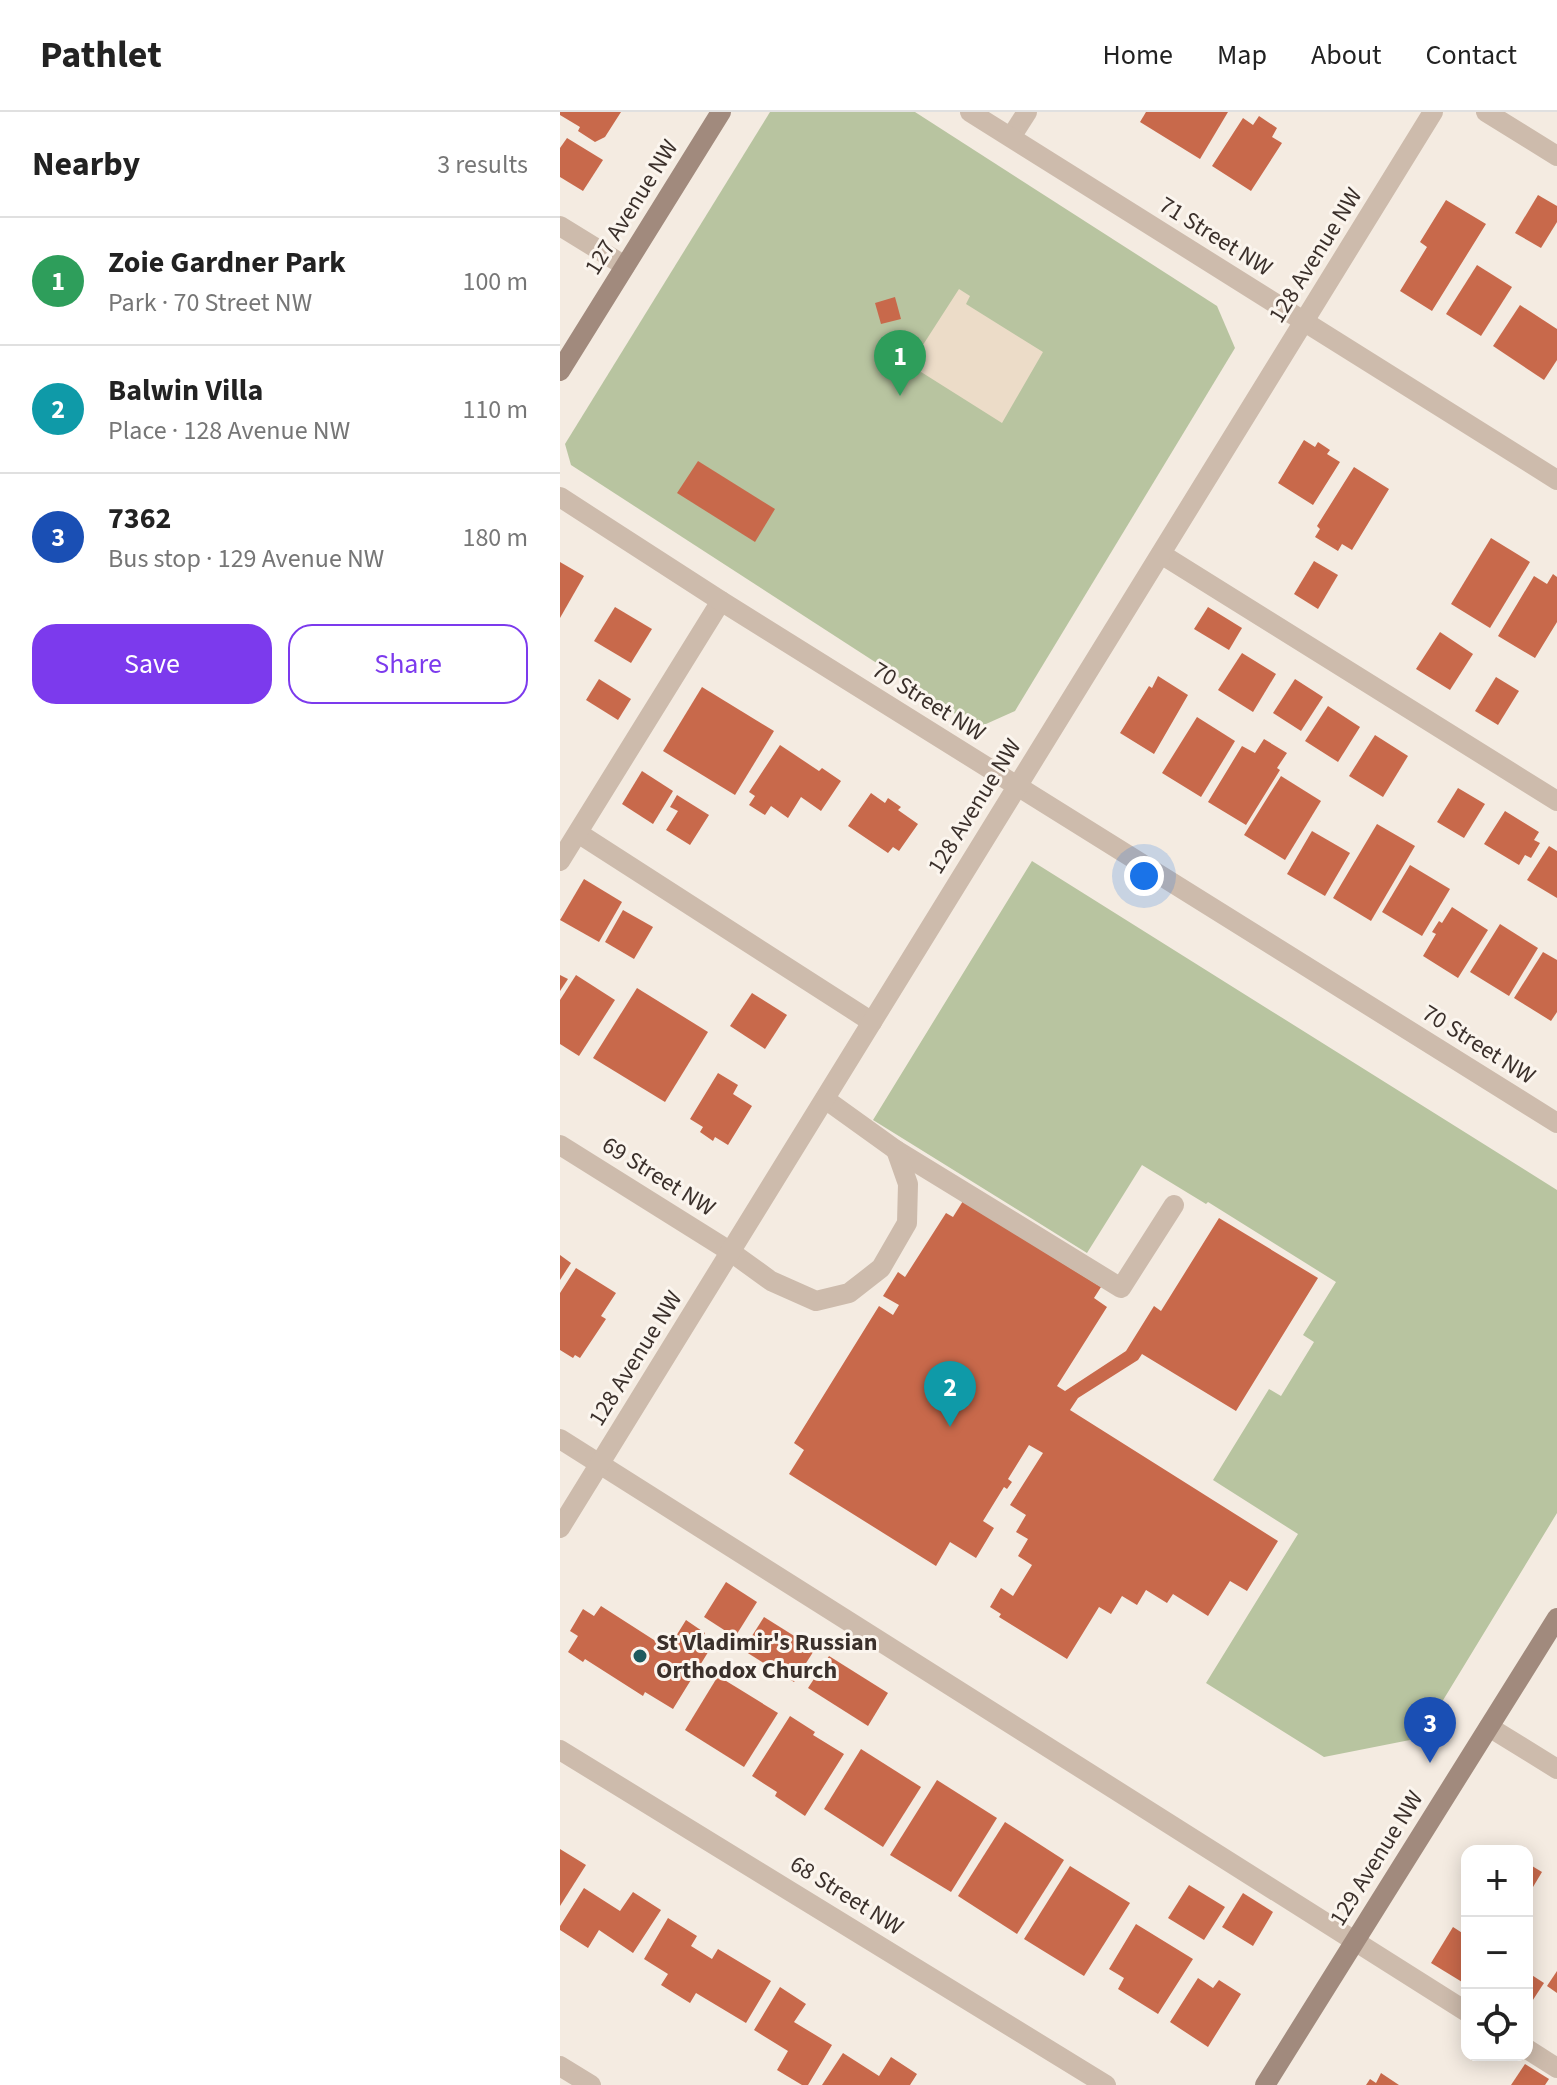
<!DOCTYPE html>
<meta charset="utf-8">
<style>
body{margin:0;font-family:"Source Sans 3",sans-serif;background:#f2f2f2;color:#222}
.controls{position:absolute;right:24px;bottom:24px;display:grid;overflow:hidden;border-radius:16px;box-shadow:0 4px 20px #0003}
.controls button{width:72px;height:72px;display:grid;place-items:center;padding:0;border:0;border-bottom:2px solid #e0e0e0;background:#fff;color:#222;font:40px sans-serif}
.you{position:absolute;left:584px;top:764px;width:28px;height:28px;margin:-20px;border:6px solid #fff;border-radius:50%;background:#1a73e8;box-shadow:0 0 0 12px #1a73e833}
.badge{display:grid;place-items:center;width:52px;height:52px;border-radius:50%;background:#7c3aed;color:#fff;font-size:26px;font-weight:700}
.pin{position:absolute;translate:-50% -66px;filter:drop-shadow(0 2px 4px #0008)}
.pin::after{content:'';position:absolute;top:42px;width:28px;height:24px;background:inherit;clip-path:polygon(0 0,100% 0,50% 100%)}
.list{margin:0;padding:0;list-style:none}
h2{display:flex;justify-content:space-between;align-items:center;height:104px;margin:0;padding:0 32px;font-size:34px}
h2 small{font-size:26px;font-weight:400;color:#767676}
.list li{display:grid;grid-template-columns:52px 1fr auto;gap:24px;align-items:center;box-sizing:border-box;height:128px;padding:0 32px;border-top:2px solid #e0e0e0}
.list b{display:block;font-size:30px;white-space:nowrap}
.list p{margin:0;font-size:26px;white-space:nowrap;color:#767676}
.list em{font-size:26px;font-style:normal;color:#767676}
.actions{display:flex;gap:16px;padding:24px 32px}
.actions a{flex:1;padding:18px 0;border:2px solid #7c3aed;border-radius:24px;text-align:center;font-size:28px;color:#7c3aed}
.actions .main{background:#7c3aed;color:#fff}
.icon{flex:none;width:44px;height:44px;fill:none;stroke:currentColor;stroke-width:2;stroke-linecap:round;stroke-linejoin:round}
.map{position:relative;flex:none;width:997px;height:1973px;overflow:hidden}
header{display:flex;align-items:center;gap:48px;box-sizing:border-box;height:112px;padding:0 40px;background:#fff;border-bottom:2px solid #e0e0e0}
header strong{font-size:38px}
nav{display:flex;gap:44px;margin-inline-start:auto;font-size:28px}
main{display:flex}
aside{flex:1;background:#fff}
.map>svg:first-child{display:block}
.green{fill:#b8c4a0}
.plaza{fill:#ecdcc8}
.building{fill:#c8694b}
.lines{fill:none;stroke-linecap:round;stroke-linejoin:round}
.lane{stroke:#cdbbac;stroke-width:20}
.street{stroke:#cdbbac;stroke-width:20}
.secondary{stroke:#a18a7d;stroke-width:20}
.poi-dot{fill:#1f5a5e;stroke:#fbf5ee;stroke-width:3}
.labels{text-anchor:middle;stroke-width:6;stroke-linejoin:round;paint-order:stroke}
.street-label{font-size:24px;fill:#3b302b;stroke:#fbf5ee}
.poi-label{font-size:24px;font-weight:bold;fill:#3b302b;stroke:#fbf5ee;text-anchor:start}
</style>
<header>
<strong>Pathlet</strong>
<nav><a>Home</a><a>Map</a><a>About</a><a>Contact</a></nav>
</header>
<main>
<aside>
<h2>Nearby<small>3 results</small></h2>
<ul class="list">
<li><span class="badge" style="background:#2e9e5b">1</span><div><b>Zoie Gardner Park</b><p>Park · 70 Street NW</p></div><em>100 m</em></li>
<li><span class="badge" style="background:#0f9aa8">2</span><div><b>Balwin Villa</b><p>Place · 128 Avenue NW</p></div><em>110 m</em></li>
<li><span class="badge" style="background:#1a4fb4">3</span><div><b>7362</b><p>Bus stop · 129 Avenue NW</p></div><em>180 m</em></li>
</ul>
<div class="actions"><a class="main">Save</a><a>Share</a></div>
</aside>
<div class="map">
<svg width="997" height="1973" viewBox="0 0 997 1973">
<rect width="100%" height="100%" fill="#f4ebe1"/>
<g class="green">
<polygon points="210,0 355,0 657,194 675,236 455,599 417,616 11,353 5,332"/>
<polygon points="472,749 997,1078 997,1401 860,1626 764,1645 646,1571 738,1422 653,1368 709,1277 721,1284 754,1230 743,1223 776,1170 648,1090 646,1092 582,1053 527,1141 313,1008"/>
</g>
<polygon class="plaza" points="399,177 410,184 406,192 483,240 442,311 350,253"/>
<g class="building">
<polygon points="0,0 61,0 45,25 35,30 18,19 20,15 0,3"/>
<polygon points="586,0 668,0 640,47 580,10"/>
<polygon points="699,4 717,16 712,25 722,31 691,79 652,54 683,6 693,13"/>
<polygon points="7,26 43,48 23,79 0,65 0,36"/>
<polygon points="978,83 997,94 997,110 981,136 955,121"/>
<polygon points="886,88 926,112 872,199 840,179 867,135 860,130"/>
<polygon points="917,153 952,175 921,224 886,202"/>
<polygon points="335,185 341,207 321,212 315,191"/>
<polygon points="960,193 997,217 997,248 984,268 933,234"/>
<polygon points="744,328 755,335 758,330 770,338 767,342 780,350 753,393 718,371"/>
<polygon points="138,349 215,397 195,430 117,381"/>
<polygon points="794,355 829,377 792,438 782,432 778,439 755,425 760,417 757,414"/>
<polygon points="931,426 970,450 930,516 891,492"/>
<polygon points="754,449 778,463 758,497 734,482"/>
<polygon points="0,450 24,464 0,506"/>
<polygon points="993,462 997,465 997,510 975,546 938,524 974,464 987,472"/>
<polygon points="55,495 92,517 71,551 34,529"/>
<polygon points="648,495 682,516 669,538 634,517"/>
<polygon points="880,520 913,542 890,578 856,557"/>
<polygon points="682,541 716,562 693,600 658,578"/>
<polygon points="598,564 628,583 594,642 560,621 589,574 592,576"/>
<polygon points="936,565 959,579 938,613 915,599"/>
<polygon points="39,567 71,587 58,608 26,588"/>
<polygon points="735,567 763,585 741,619 713,601"/>
<polygon points="142,575 214,619 175,683 103,639"/>
<polygon points="768,594 800,615 778,650 745,629"/>
<polygon points="637,605 675,629 641,685 602,661"/>
<polygon points="815,623 848,644 823,685 789,664"/>
<polygon points="704,627 727,641 717,656 720,658 686,713 648,690 682,634 695,641"/>
<polygon points="220,633 259,659 262,656 281,669 261,699 241,685 228,706 211,694 205,703 189,693 195,684 189,680"/>
<polygon points="82,659 113,679 93,712 62,692"/>
<polygon points="721,664 761,689 725,748 684,723"/>
<polygon points="898,676 925,692 904,726 877,710"/>
<polygon points="311,681 325,691 328,686 341,695 338,698 358,712 339,739 333,735 328,741 288,714"/>
<polygon points="117,683 149,703 130,733 106,718 118,699 110,695"/>
<polygon points="945,699 979,720 974,728 980,731 971,746 965,743 959,753 924,732"/>
<polygon points="817,712 855,734 811,809 773,786"/>
<polygon points="752,719 790,741 765,784 727,762"/>
<polygon points="989,734 997,739 997,786 967,768"/>
<polygon points="850,753 890,777 862,824 822,800"/>
<polygon points="24,767 62,790 39,830 0,808"/>
<polygon points="892,795 928,818 898,866 863,844 876,822 872,820 879,809 882,811"/>
<polygon points="63,798 93,815 74,847 45,830"/>
<polygon points="940,812 978,836 949,884 910,860"/>
<polygon points="983,840 997,848 997,900 991,909 954,886"/>
<polygon points="0,863 8,867 0,879"/>
<polygon points="16,863 55,888 19,944 0,932 0,888"/>
<polygon points="77,876 148,920 105,990 33,946"/>
<polygon points="192,881 227,903 205,937 170,914"/>
<polygon points="158,961 178,973 173,982 192,994 168,1033 155,1025 153,1029 140,1020 143,1015 130,1007"/>
<polygon points="403,1089 541,1175 534,1186 547,1195 497,1274 505,1279 566,1239 594,1194 601,1199 659,1106 758,1166 676,1299 582,1242 578,1248 518,1286 510,1298 718,1429 687,1479 670,1469 648,1504 613,1482 607,1491 586,1478 577,1493 562,1484 551,1502 539,1495 507,1547 439,1505 441,1502 430,1495 441,1476 453,1484 472,1453 458,1444 468,1427 456,1420 466,1403 450,1393 483,1341 469,1333 448,1367 452,1370 447,1377 444,1375 423,1409 434,1416 416,1446 390,1430 376,1454 229,1362 244,1338 234,1331 319,1194 333,1203 339,1193 323,1184 338,1160 345,1165 386,1101 393,1105"/>
<polygon points="0,1143 11,1151 0,1168"/>
<polygon points="16,1156 56,1181 41,1204 46,1207 20,1246 15,1243 13,1246 0,1238 0,1181"/>
<polygon points="166,1470 197,1490 175,1525 144,1505"/>
<polygon points="41,1494 108,1537 126,1508 145,1521 140,1530 150,1537 113,1597 85,1580 83,1584 25,1547 23,1550 8,1540 18,1524 10,1519 23,1497 34,1504"/>
<polygon points="204,1505 255,1537 234,1570 183,1538"/>
<polygon points="269,1544 328,1581 308,1614 248,1576"/>
<polygon points="158,1564 218,1601 184,1655 125,1618"/>
<polygon points="230,1604 255,1620 253,1623 284,1642 245,1704 215,1684 217,1680 192,1664"/>
<polygon points="301,1637 361,1675 323,1735 264,1697"/>
<polygon points="377,1668 437,1706 391,1780 330,1743"/>
<polygon points="445,1710 504,1748 457,1822 398,1784"/>
<polygon points="0,1737 26,1753 0,1794"/>
<polygon points="967,1751 982,1760 967,1785"/>
<polygon points="510,1754 570,1791 524,1864 464,1827"/>
<polygon points="629,1773 665,1795 644,1828 608,1806"/>
<polygon points="24,1776 60,1799 73,1780 101,1798 73,1841 39,1818 28,1836 0,1818 0,1814"/>
<polygon points="683,1781 713,1800 693,1834 662,1815"/>
<polygon points="108,1806 137,1824 131,1834 152,1847 158,1837 211,1869 186,1911 136,1881 130,1891 101,1873 108,1862 84,1847"/>
<polygon points="576,1812 633,1847 598,1902 558,1877 564,1866 549,1857"/>
<polygon points="893,1815 907,1824 907,1873 871,1851"/>
<polygon points="997,1859 997,1881 987,1874"/>
<polygon points="967,1860 984,1871 967,1897"/>
<polygon points="638,1866 653,1876 659,1868 681,1882 648,1935 610,1910"/>
<polygon points="220,1875 246,1892 234,1910 272,1933 248,1973 242,1973 217,1958 228,1939 194,1918"/>
<polygon points="283,1941 319,1964 331,1945 357,1962 350,1973 262,1973"/>
<polygon points="965,1952 989,1967 985,1973 951,1973"/>
<polygon points="821,1961 839,1973 806,1973 810,1967 816,1971"/>
</g>
<g class="lines">
<g class="lane">
<polyline points="926,0 997,44"/>
<polyline points="451,25 467,0"/>
<polyline points="0,114 65,154"/>
<polyline points="601,442 997,689"/>
<polyline points="18,721 312,910"/>
<polyline points="0,749 161,489"/>
<polyline points="265,987 336,1038 561,1176 614,1093"/>
<polyline points="171,1140 211,1169 256,1189 289,1181 321,1156 347,1111 348,1072 336,1038"/>
<polyline points="0,1327 907,1900"/>
<polyline points="967,1937 997,1956"/>
<polyline points="0,1954 31,1973"/>
</g>
<g class="street">
<polyline points="410,0 997,368"/>
<polyline points="0,385 161,489 997,1011"/>
<polyline points="0,1033 171,1140"/>
<polyline points="0,1416 873,0"/>
<polyline points="929,1615 997,1657"/>
<polyline points="0,1638 546,1973"/>
</g>
<g class="secondary">
<polyline points="0,259 161,0"/>
<polyline points="705,1973 997,1506"/>
</g>
</g>
<circle class="poi-dot" cx="80" cy="1544" r="8"/>
<g class="labels">
<g class="street-label">
<text transform="translate(71 95) rotate(-58)" y="8">127 Avenue NW</text>
<text transform="translate(656 124) rotate(32)" y="8">71 Street NW</text>
<text transform="translate(755 143) rotate(-58)" y="8">128 Avenue NW</text>
<text transform="translate(369 589) rotate(32)" y="8">70 Street NW</text>
<text transform="translate(414 694) rotate(-58)" y="8">128 Avenue NW</text>
<text transform="translate(919 932) rotate(32)" y="8">70 Street NW</text>
<text transform="translate(99 1064) rotate(32)" y="8">69 Street NW</text>
<text transform="translate(75 1246) rotate(-58)" y="8">128 Avenue NW</text>
<text transform="translate(816 1746) rotate(-58)" y="8">129 Avenue NW</text>
<text transform="translate(287 1783) rotate(32)" y="8">68 Street NW</text>
</g>
<g class="poi-label">
<text x="96" y="1538">St Vladimir's Russian<tspan x="96" dy="28">Orthodox Church</tspan></text>
</g>
</g>
</svg>
<div class="controls">
<button>+</button>
<button>−</button>
<button><svg class="icon" aria-label="locate" viewBox="0 0 24 24"><circle cx="12" cy="12" r="6"/><path d="M12 2v4M12 18v4M2 12h4M18 12h4"/></svg></button>
</div>
<div class="you"></div>
<div class="pin badge" style="left:340px;top:284px;background:#2e9e5b">1</div>
<div class="pin badge" style="left:390px;top:1315px;background:#0f9aa8">2</div>
<div class="pin badge" style="left:870px;top:1651px;background:#1a4fb4">3</div>
</div>
</main>
